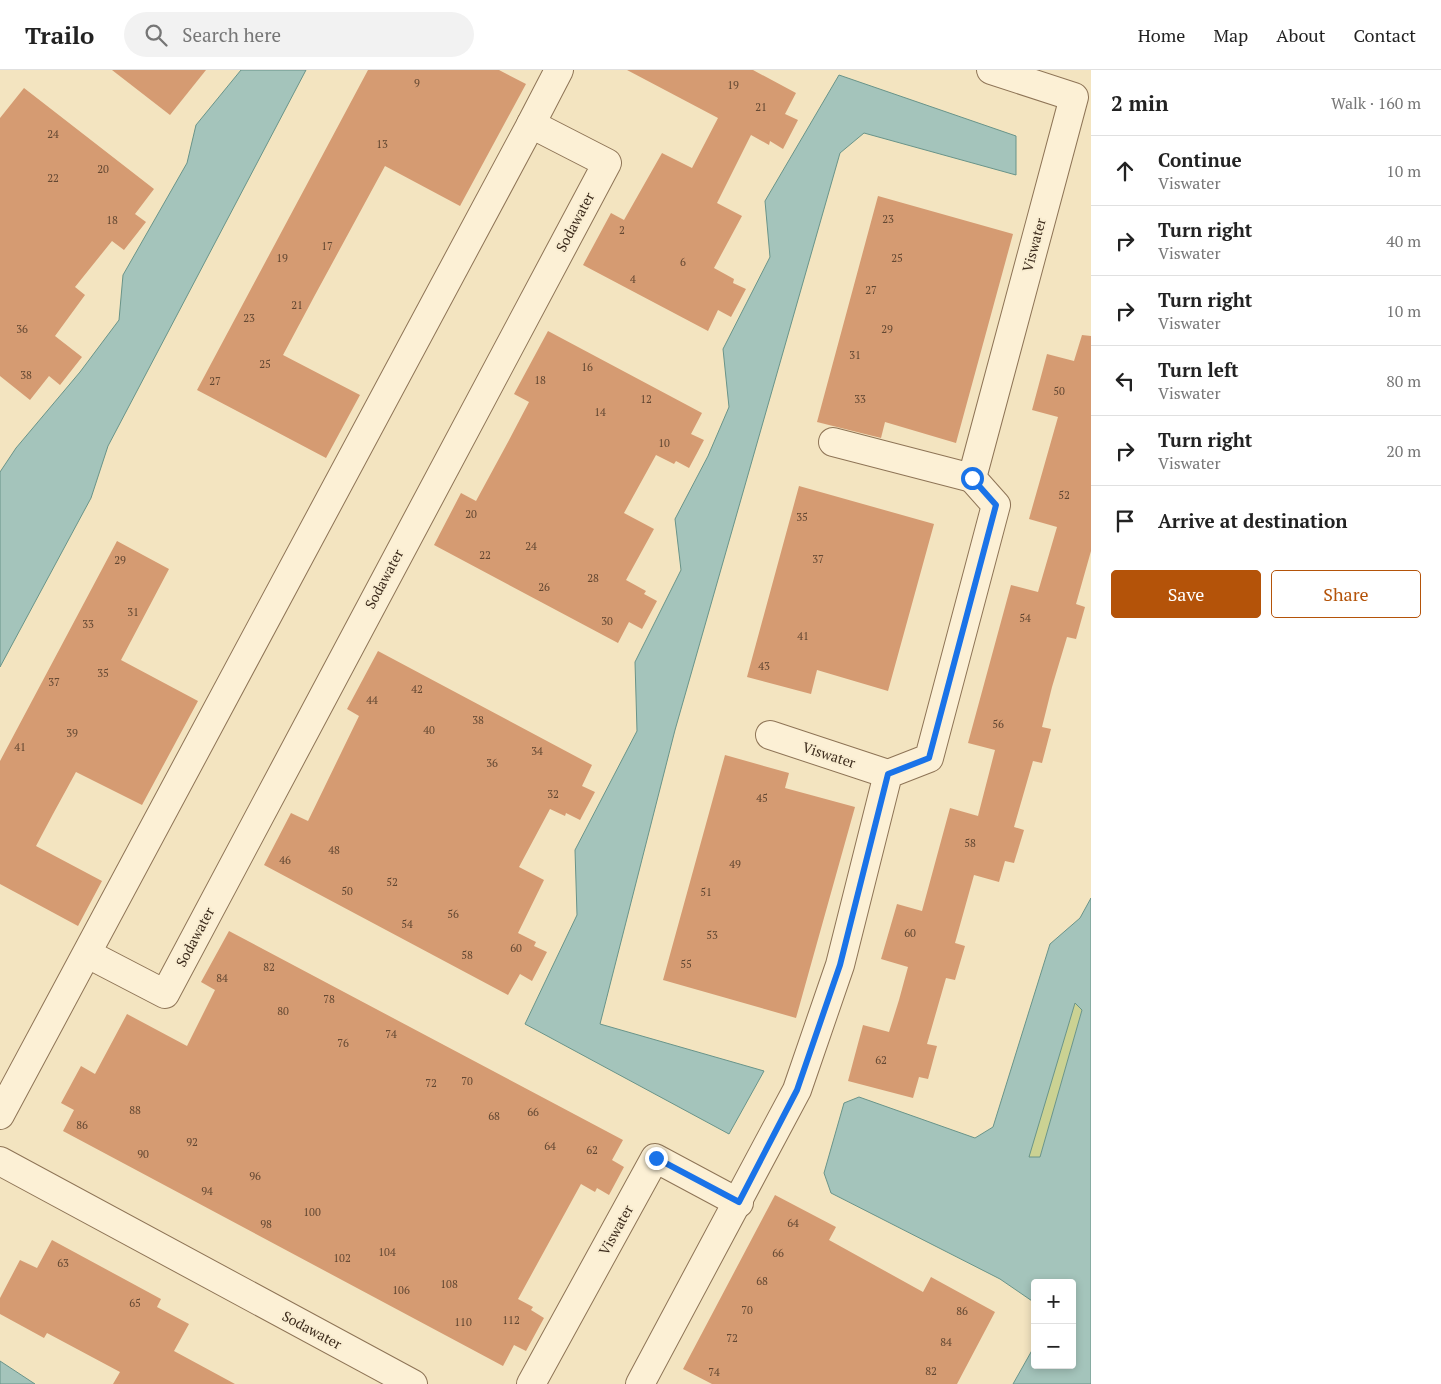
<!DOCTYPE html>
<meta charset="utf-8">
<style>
body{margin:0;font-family:"PT Serif",serif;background:#f2f2f2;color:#222}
.controls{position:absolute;right:15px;bottom:15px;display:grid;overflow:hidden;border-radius:5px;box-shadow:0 2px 8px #0003}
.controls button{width:45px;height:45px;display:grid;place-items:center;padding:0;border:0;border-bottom:1px solid #e0e0e0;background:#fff;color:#222;font:25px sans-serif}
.stop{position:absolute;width:15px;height:15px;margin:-11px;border:4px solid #1a73e8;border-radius:50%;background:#fff}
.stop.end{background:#1a73e8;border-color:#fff;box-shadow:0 1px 5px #0008}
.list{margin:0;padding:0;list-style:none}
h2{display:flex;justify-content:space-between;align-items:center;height:65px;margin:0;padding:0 20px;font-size:21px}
h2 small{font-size:16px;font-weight:400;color:#767676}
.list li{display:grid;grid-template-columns:32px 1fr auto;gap:15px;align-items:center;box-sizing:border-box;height:70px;padding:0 20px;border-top:1px solid #e0e0e0}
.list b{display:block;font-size:19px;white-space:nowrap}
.list p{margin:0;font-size:16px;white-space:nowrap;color:#767676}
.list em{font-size:16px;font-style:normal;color:#767676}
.actions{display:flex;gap:10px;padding:15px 20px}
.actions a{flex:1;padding:11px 0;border:1px solid #b45309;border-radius:5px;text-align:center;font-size:18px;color:#b45309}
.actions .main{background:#b45309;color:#fff}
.icon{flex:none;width:28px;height:28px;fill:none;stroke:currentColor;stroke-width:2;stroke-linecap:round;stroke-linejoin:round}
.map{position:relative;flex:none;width:1091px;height:1314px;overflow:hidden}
header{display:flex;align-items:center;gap:30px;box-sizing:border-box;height:70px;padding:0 25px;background:#fff;border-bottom:1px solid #e0e0e0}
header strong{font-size:24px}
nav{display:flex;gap:28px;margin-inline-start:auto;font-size:18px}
.search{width:350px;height:45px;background:#f2f2f2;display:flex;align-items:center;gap:12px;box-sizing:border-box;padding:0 18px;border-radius:28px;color:#767676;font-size:19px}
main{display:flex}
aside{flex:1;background:#fff}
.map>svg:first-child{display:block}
.green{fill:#cbd293}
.water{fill:#a4c4bb;stroke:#699489;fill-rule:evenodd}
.building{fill:#d59b72}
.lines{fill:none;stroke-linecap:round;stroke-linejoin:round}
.street-casing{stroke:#8e7456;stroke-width:30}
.street{stroke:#fcf0d5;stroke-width:28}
.route{stroke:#1a73e8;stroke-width:6}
.labels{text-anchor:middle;stroke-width:4;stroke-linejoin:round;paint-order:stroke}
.number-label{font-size:11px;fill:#624732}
.street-label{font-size:14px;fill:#3c2b1c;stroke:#f9edd1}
</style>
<header>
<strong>Trailo</strong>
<div class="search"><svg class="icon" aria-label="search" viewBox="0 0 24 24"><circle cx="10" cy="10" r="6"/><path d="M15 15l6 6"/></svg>Search here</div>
<nav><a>Home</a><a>Map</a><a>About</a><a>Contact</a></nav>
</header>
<main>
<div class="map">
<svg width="1091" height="1314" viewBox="0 0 1091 1314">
<rect width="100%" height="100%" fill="#f3e4c0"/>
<polygon class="green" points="1075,933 1082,940 1040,1087 1028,1087"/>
<g class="water">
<polygon points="241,0 306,0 108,376 91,428 0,597 0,402 16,378 80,302 119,250 123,205 187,93 196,55"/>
<polygon points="839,5 1016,66 1016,105 864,63 840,83 675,660 600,954 764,1001 729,1064 525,954 577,845 575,780 637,661 635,592 681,500 675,449 708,386 729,337 723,279 770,187 765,131"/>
<path d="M 1091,828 L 1091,1314 L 1013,1314 L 1035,1275 L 1035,1295 L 1072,1295 L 1072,1213 L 1035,1213 L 1035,1233 L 1000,1209 L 831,1123 L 824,1103 L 844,1033 L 859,1027 L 975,1068 L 993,1057 L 1050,874 L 1080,848 ZM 1075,933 L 1082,940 L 1040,1087 L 1029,1087 Z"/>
<polygon points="0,1291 35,1314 0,1314"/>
</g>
<g class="building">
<polygon points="112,0 206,0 170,45"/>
<polygon points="368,0 499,0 526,14 460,136 385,96 315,225 283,285 360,325 326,388 197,320"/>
<polygon points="627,0 753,0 796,23 785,44 798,50 783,79 770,71 769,75 751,65 717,133 742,146 714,198 734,209 733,213 746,219 731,247 718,240 708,261 583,195 611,143 624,150 662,83 692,98 718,48"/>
<polygon points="24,18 154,119 135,144 146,152 124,180 112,171 75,217 85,225 55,266 82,287 60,315 49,306 30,330 0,306 0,48"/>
<polygon points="878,126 1013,164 956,373 885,352 881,368 817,352"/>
<polygon points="548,261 702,343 691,364 704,370 689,398 676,391 674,394 656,385 624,443 654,459 626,510 646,521 644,524 657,531 642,559 629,552 618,573 434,475 461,423 476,431 508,372 529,332 514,324"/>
<polygon points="1082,265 1091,266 1091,481 1076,534 1085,537 1076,569 1067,567 1052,617 1042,657 1051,659 1042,693 1033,691 1014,757 1024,760 1014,793 1005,791 999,812 974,805 955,873 965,876 955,910 946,908 927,974 937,976 928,1009 919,1007 913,1028 848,1011 863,955 889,962 899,930 908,897 881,889 897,834 922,841 950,738 978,746 995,680 968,673 1011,515 1038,522 1057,457 1029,449 1058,347 1032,340 1047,284 1074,291"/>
<polygon points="799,416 934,454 888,621 817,600 811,624 747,607"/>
<polygon points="117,471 169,499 121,590 198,631 142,735 76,702 53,744 36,776 102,811 78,856 0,814 0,691"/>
<polygon points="378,581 592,695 582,716 595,722 580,750 566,743 565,746 550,739 519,797 544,810 518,863 536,872 534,876 547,882 532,911 520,904 508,925 264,795 291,743 308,751 359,646 347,639"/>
<polygon points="725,685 789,703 785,718 855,737 796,948 663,910"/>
<polygon points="229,861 623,1070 612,1090 624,1097 609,1125 597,1118 595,1122 581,1114 518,1229 533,1237 531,1240 544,1248 526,1281 514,1275 503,1296 63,1061 74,1040 61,1033 81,996 95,1004 127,944 187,976 215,920 201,912"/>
<polygon points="775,1125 836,1157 829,1170 923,1222 931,1207 995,1242 957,1314 712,1314 683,1299"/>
<polygon points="52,1170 161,1229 157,1237 189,1254 174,1281 235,1314 113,1314 120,1302 47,1263 44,1268 0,1244 0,1228 20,1190 37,1198"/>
</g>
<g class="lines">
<defs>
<g id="street">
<polyline points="531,54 559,0"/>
<polyline points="833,372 972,408"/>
<polyline points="770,665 888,704"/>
<polyline points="0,1045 531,54 607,93 165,924 88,884"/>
<polyline points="0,1091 413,1314"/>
<polyline points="531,1314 655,1088 739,1133"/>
<polyline points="640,1314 797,1020 840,895 888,704 929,688 996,435 972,408 1074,27 991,0"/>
</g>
</defs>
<use href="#street" class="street-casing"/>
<use href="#street" class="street"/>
</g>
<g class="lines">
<polyline class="route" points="656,1088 739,1132 797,1020 840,895 888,704 929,688 996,435 972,408"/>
</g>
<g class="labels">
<g class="number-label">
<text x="417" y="17">9</text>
<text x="733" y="19">19</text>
<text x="761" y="41">21</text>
<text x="53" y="68">24</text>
<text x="382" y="78">13</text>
<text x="103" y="103">20</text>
<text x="53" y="112">22</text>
<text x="888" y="153">23</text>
<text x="112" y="154">18</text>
<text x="622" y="164">2</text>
<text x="327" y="180">17</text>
<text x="282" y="192">19</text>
<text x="897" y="192">25</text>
<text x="683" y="196">6</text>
<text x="633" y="213">4</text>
<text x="871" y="224">27</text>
<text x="297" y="239">21</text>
<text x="249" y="252">23</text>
<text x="22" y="263">36</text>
<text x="887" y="263">29</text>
<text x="855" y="289">31</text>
<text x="265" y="298">25</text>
<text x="587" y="301">16</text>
<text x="26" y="309">38</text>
<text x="540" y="314">18</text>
<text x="215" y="315">27</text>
<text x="1059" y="325">50</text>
<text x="646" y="333">12</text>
<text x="860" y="333">33</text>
<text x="600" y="346">14</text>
<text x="664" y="377">10</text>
<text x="1064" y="429">52</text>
<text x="471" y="448">20</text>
<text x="802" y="451">35</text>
<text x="531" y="480">24</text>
<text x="485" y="489">22</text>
<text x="818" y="493">37</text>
<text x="120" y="494">29</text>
<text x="593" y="512">28</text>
<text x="544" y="521">26</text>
<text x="133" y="546">31</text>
<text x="1025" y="552">54</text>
<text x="607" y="555">30</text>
<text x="88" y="558">33</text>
<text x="803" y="570">41</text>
<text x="764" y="600">43</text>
<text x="103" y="607">35</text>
<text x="54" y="616">37</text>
<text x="417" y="623">42</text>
<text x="372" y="634">44</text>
<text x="478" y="654">38</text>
<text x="998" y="658">56</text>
<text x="429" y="664">40</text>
<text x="72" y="667">39</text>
<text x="20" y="681">41</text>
<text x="537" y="685">34</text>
<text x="492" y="697">36</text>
<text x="553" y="728">32</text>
<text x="762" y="732">45</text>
<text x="970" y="777">58</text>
<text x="334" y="784">48</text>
<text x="285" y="794">46</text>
<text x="735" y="798">49</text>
<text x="392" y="816">52</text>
<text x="347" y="825">50</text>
<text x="706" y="826">51</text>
<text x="453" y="848">56</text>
<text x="407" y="858">54</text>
<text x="910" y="867">60</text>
<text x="712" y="869">53</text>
<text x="516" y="882">60</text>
<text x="467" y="889">58</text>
<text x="686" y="898">55</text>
<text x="269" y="901">82</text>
<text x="222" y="912">84</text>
<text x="329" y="933">78</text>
<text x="283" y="945">80</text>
<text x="391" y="968">74</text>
<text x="343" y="977">76</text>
<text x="881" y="994">62</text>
<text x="467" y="1015">70</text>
<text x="431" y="1017">72</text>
<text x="135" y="1044">88</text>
<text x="533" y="1046">66</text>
<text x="494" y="1050">68</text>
<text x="82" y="1059">86</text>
<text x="192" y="1076">92</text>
<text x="550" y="1080">64</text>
<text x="592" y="1084">62</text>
<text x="143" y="1088">90</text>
<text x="255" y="1110">96</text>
<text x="207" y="1125">94</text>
<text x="312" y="1146">100</text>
<text x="793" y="1157">64</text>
<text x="266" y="1158">98</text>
<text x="387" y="1186">104</text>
<text x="778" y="1187">66</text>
<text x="342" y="1192">102</text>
<text x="63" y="1197">63</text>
<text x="762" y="1215">68</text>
<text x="449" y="1218">108</text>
<text x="401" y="1224">106</text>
<text x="135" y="1237">65</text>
<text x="747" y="1244">70</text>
<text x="962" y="1245">86</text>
<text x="511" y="1254">112</text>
<text x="463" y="1256">110</text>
<text x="732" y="1272">72</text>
<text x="946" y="1276">84</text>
<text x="931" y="1305">82</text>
<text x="714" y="1306">74</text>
</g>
<g class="street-label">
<text transform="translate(575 152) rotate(-62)" y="5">Sodawater</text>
<text transform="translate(1034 175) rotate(-75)" y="5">Viswater</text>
<text transform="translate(384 509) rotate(-62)" y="5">Sodawater</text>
<text transform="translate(829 685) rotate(18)" y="5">Viswater</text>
<text transform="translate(195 867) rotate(-62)" y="5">Sodawater</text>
<text transform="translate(616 1160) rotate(-61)" y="5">Viswater</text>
<text transform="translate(312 1260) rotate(28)" y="5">Sodawater</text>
</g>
</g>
</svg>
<div class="controls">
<button>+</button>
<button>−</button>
</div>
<div class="stop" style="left:972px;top:408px"></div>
<div class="stop end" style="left:656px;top:1088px"></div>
</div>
<aside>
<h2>2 min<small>Walk · 160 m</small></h2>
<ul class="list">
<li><svg class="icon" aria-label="ahead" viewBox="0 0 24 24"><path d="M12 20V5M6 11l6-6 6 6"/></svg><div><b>Continue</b><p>Viswater</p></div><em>10 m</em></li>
<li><svg class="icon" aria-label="right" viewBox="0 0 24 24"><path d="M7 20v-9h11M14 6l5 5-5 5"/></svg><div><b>Turn right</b><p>Viswater</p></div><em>40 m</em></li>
<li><svg class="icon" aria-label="right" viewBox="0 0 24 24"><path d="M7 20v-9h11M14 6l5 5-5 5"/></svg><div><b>Turn right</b><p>Viswater</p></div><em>10 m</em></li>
<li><svg class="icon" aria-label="left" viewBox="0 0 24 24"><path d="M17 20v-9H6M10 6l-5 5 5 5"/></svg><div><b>Turn left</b><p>Viswater</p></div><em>80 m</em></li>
<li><svg class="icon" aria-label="right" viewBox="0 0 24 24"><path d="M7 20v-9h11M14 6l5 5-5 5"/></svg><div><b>Turn right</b><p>Viswater</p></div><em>20 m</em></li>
<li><svg class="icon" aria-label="arrive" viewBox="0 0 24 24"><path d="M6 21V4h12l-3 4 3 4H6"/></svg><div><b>Arrive at destination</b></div></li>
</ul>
<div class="actions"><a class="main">Save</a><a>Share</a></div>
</aside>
</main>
